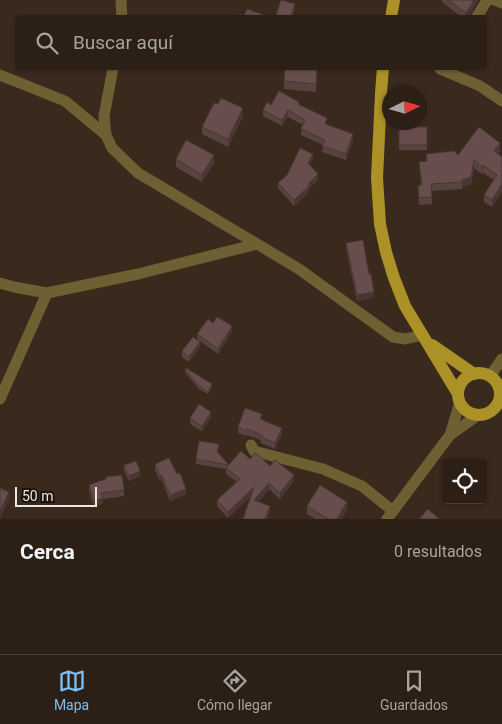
<!DOCTYPE html>
<html lang="es">
<meta charset="utf-8">
<style>
body{margin:0;font-family:Roboto,sans-serif;background:#34281f;color:#f1f3f6}
.controls{position:absolute;right:15px;bottom:15px;display:grid;overflow:hidden;border-radius:5px;box-shadow:0 1px 4px #0004}
.controls button{width:45px;height:45px;display:grid;place-items:center;padding:0;border:0;border-bottom:1px solid #483e35;background:#2c2016;color:#f1f3f6;font:25px sans-serif}
.compass{position:absolute;left:382px;top:85px;width:45px;height:45px;border-radius:50%;background:#2c2016;box-shadow:0 1px 4px #0004;rotate:85deg}
.scale{position:absolute;left:15px;bottom:12px;width:82px;box-sizing:border-box;padding-left:5px;border:2px solid #f0e5dc;border-top:0;font-size:14px;line-height:18px;white-space:nowrap;color:#f0e5dc;-webkit-text-stroke:4px #1c140f;paint-order:stroke}
.list{margin:0;padding:0;list-style:none}
h2{display:flex;justify-content:space-between;align-items:center;height:65px;margin:0;padding:0 20px;font-size:21px}
h2 small{font-size:16px;font-weight:400;color:#a6a3a1}
.icon{flex:none;width:28px;height:28px;fill:none;stroke:currentColor;stroke-width:2;stroke-linecap:round;stroke-linejoin:round}
.map{position:relative;flex:none;width:502px;height:519px;overflow:hidden}
.search{position:absolute;background:#2c2016;box-shadow:0 1px 4px #0004;left:15px;right:15px;top:15px;height:55px;display:flex;align-items:center;gap:12px;box-sizing:border-box;padding:0 18px;border-radius:5px;color:#a6a3a1;font-size:19px}
.sheet{height:135px;background:#2c2016}
nav{display:flex;justify-content:space-around;align-items:center;box-sizing:border-box;height:70px;border-top:1px solid #483e35;background:#2c2016;font-size:14px;color:#a6a3a1}
nav a{display:grid;justify-items:center;gap:2px}
nav .on{color:#7bbef8}
.map>svg:first-child{display:block}
.lines{fill:none;stroke-linecap:round;stroke-linejoin:round}
.minor{stroke:#6d6033;stroke-width:11}
.major{stroke:#ab9126;stroke-width:12}
.wall{fill:#594341}
.shaded-wall{fill:#483735}
.building{fill:#674e4c;stroke:#483735}
</style>
<div class="map">
<svg width="502" height="519" viewBox="0 0 502 519">
<rect width="100%" height="100%" fill="#3a2a1d"/>
<g class="lines">
<g class="minor">
<polyline points="121,0 122,18"/>
<polyline points="494,0 498,1 502,3"/>
<polyline points="476,18 486,2 489,0"/>
<polyline points="113,68 104,116 106,135 112,148 138,173 299,269 393,337 405,339 423,335"/>
<polyline points="440,69 480,86 502,101"/>
<polyline points="0,75 65,101 106,135"/>
<polyline points="0,283 14,287 47,293 138,274 257,244"/>
<polyline points="490,376 502,359"/>
<polyline points="0,399 47,293"/>
<polyline points="460,402 450,435 478,415"/>
<polyline points="251,445 254,451 323,469 362,486 393,511"/>
<polyline points="387,519 450,435"/>
</g>
<g class="major">
<polyline points="391,18 394,0"/>
<polyline points="383,68 381,93 377,178 380,224 386,252 394,278 405,306 458,394"/>
<polyline points="432,345 474,374"/>
<circle cx="479" cy="394" r="21"/>
</g>
</g>
<g class="wall">
<polygon points="442,0 478,0 468,18 463,18 442,2"/>
<polygon points="317,68 316,92 284,89 284,81"/>
<polygon points="271,105 299,105 327,125 353,140 346,160 322,152 323,145 301,135 301,129 303,125 288,117 282,126 263,116 263,110"/>
<polygon points="243,116 228,147 202,134 202,127"/>
<rect x="399" y="127" width="28" height="23"/>
<polygon points="500,151 498,154 502,157 502,191 492,207 484,202 484,195 494,180 483,173 482,174 474,168 471,184 462,187 462,189 432,191 432,204 419,205 418,186 421,185 419,162 426,161 426,154 458,155"/>
<polygon points="176,159 214,163 202,182 176,167"/>
<polygon points="313,159 309,165 318,180 309,188 309,191 294,206 278,188 278,183"/>
<polygon points="346,243 374,297 357,301 346,248"/>
<polygon points="213,323 232,331 218,354 197,339 197,334"/>
<polygon points="200,347 189,362 182,357 182,351"/>
<polygon points="185,369 212,387 208,394 199,389 185,372"/>
<polygon points="211,417 202,431 190,424 190,418"/>
<polygon points="262,419 282,434 275,449 261,443 261,440 247,435 246,436 238,433 238,427"/>
<polygon points="199,441 219,444 218,453 229,465 241,451 250,459 255,453 257,454 270,466 275,460 294,475 294,481 280,499 269,489 258,502 270,506 270,512 267,519 243,519 251,496 228,518 217,506 217,500 237,482 226,474 226,469 196,464 196,459"/>
<polygon points="155,464 177,474 186,494 170,501 162,480 160,481 155,470"/>
<polygon points="124,465 140,476 129,481 124,471"/>
<polygon points="89,485 124,490 124,496 103,499 103,503 94,507 89,491"/>
<polygon points="307,506 347,510 341,519 316,519 307,514"/>
</g>
<g class="shaded-wall">
<polygon points="474,0 478,0 468,18 466,18 466,13"/>
<polygon points="295,4 295,9 292,18 290,18"/>
<polygon points="243,108 243,116 228,147 228,139"/>
<polygon points="288,110 288,117 282,126 282,120"/>
<polygon points="353,134 353,140 346,160 346,154"/>
<polygon points="500,143 500,151 494,159 494,151"/>
<polygon points="313,154 313,159 308,168 308,163"/>
<polygon points="214,155 214,163 202,182 202,175"/>
<polygon points="474,160 474,168 471,184 462,187 462,180"/>
<polygon points="483,165 483,173 482,174 482,167"/>
<polygon points="318,174 318,180 309,188 309,191 294,206 294,200 308,184"/>
<polygon points="502,184 502,191 492,207 492,200"/>
<polygon points="374,292 374,297 357,301 357,295"/>
<polygon points="232,326 232,331 218,354 218,349"/>
<polygon points="200,342 200,347 189,362 189,357"/>
<polygon points="212,384 212,387 208,394 208,392"/>
<polygon points="211,412 211,417 202,431 202,426"/>
<polygon points="282,428 282,434 275,449 275,443"/>
<polygon points="140,471 140,476 129,481 129,476"/>
<polygon points="162,475 162,480 160,481 160,476"/>
<polygon points="294,475 294,481 280,499 280,493"/>
<polygon points="269,483 269,489 254,506 254,500"/>
<polygon points="254,487 254,493 228,518 228,512"/>
<polygon points="186,489 186,494 170,501 170,495"/>
<polygon points="9,492 9,500 0,519 0,511"/>
<polygon points="103,498 103,503 94,507 94,501"/>
<polygon points="347,502 347,510 341,519 337,519"/>
<polygon points="270,506 270,512 267,519 265,519"/>
</g>
<g class="building">
<polygon points="281,0 295,4 290,18 275,18"/>
<polygon points="449,0 474,0 466,13"/>
<polygon points="247,9 264,15 263,18 239,18 240,14 244,16"/>
<polygon points="285,68 317,68 316,84 284,81"/>
<polygon points="279,91 299,102 298,104 327,118 325,124 353,134 346,154 322,146 325,140 301,129 305,120 288,110 282,120 263,110 267,102 271,105"/>
<polygon points="221,98 243,108 228,139 202,127 214,103 218,104"/>
<rect x="399" y="127" width="28" height="18"/>
<polygon points="479,127 500,143 494,151 502,157 502,184 492,200 484,195 497,175 483,165 482,167 474,160 471,177 462,180 462,182 431,184 432,197 419,198 418,186 422,185 419,162 427,161 426,154 454,151 458,155"/>
<polygon points="186,140 214,155 202,175 176,159"/>
<polygon points="300,148 313,154 308,163 318,174 308,184 309,186 294,200 278,183 287,175"/>
<polygon points="363,240 369,274 371,274 374,292 357,295 346,243"/>
<polygon points="217,317 232,326 218,349 197,334 208,319 213,323"/>
<polygon points="193,337 200,342 189,357 182,351"/>
<polygon points="186,368 212,384 208,392 199,386 185,369"/>
<polygon points="199,404 211,412 202,426 190,418"/>
<polygon points="245,408 262,414 260,419 282,428 275,443 261,437 262,435 247,429 246,431 238,427"/>
<polygon points="199,441 219,444 217,452 229,465 196,459"/>
<polygon points="241,451 250,459 255,453 257,454 270,466 275,460 294,475 280,493 269,483 254,500 270,506 265,519 243,519 254,487 228,512 217,500 240,479 226,468"/>
<polygon points="169,458 177,474 180,473 186,489 170,495 162,475 160,476 155,464"/>
<polygon points="136,461 140,471 129,476 124,465"/>
<polygon points="122,475 124,490 101,493 103,498 94,501 89,485 106,479 106,477"/>
<polygon points="320,485 347,502 337,519 328,519 307,506"/>
<polygon points="0,488 9,492 0,511"/>
<polygon points="428,509 439,519 419,519"/>
</g>
</svg>
<div class="controls">
<button><svg class="icon" aria-label="locate" viewBox="0 0 24 24"><circle cx="12" cy="12" r="6"/><path d="M12 2v4M12 18v4M2 12h4M18 12h4"/></svg></button>
</div>
<svg class="compass" viewBox="-18 -18 36 36"><path d="M0-13l5 13h-10z" fill="#e53935"/><path d="M0 13l5-13h-10z" fill="#a6a3a1"/></svg>
<div class="scale">50 m</div>
<div class="search"><svg class="icon" aria-label="search" viewBox="0 0 24 24"><circle cx="10" cy="10" r="6"/><path d="M15 15l6 6"/></svg>Buscar aquí</div>
</div>
<section class="sheet">
<h2>Cerca<small>0 resultados</small></h2>
<ul class="list">
</ul>
</section>
<nav>
<a class="on"><svg class="icon" aria-label="map" viewBox="0 0 24 24"><path d="M3 6l6-2 6 2 6-2v14l-6 2-6-2-6 2zM9 4v14M15 6v14"/></svg>Mapa</a>
<a><svg class="icon" aria-label="directions" viewBox="0 0 24 24"><path d="M12 3l9 9-9 9-9-9zM9 14v-3h6M13 9l2 2-2 2"/></svg>Cómo llegar</a>
<a><svg class="icon" aria-label="saved" viewBox="0 0 24 24"><path d="M7 4h10v16l-5-4-5 4z"/></svg>Guardados</a>
</nav>
